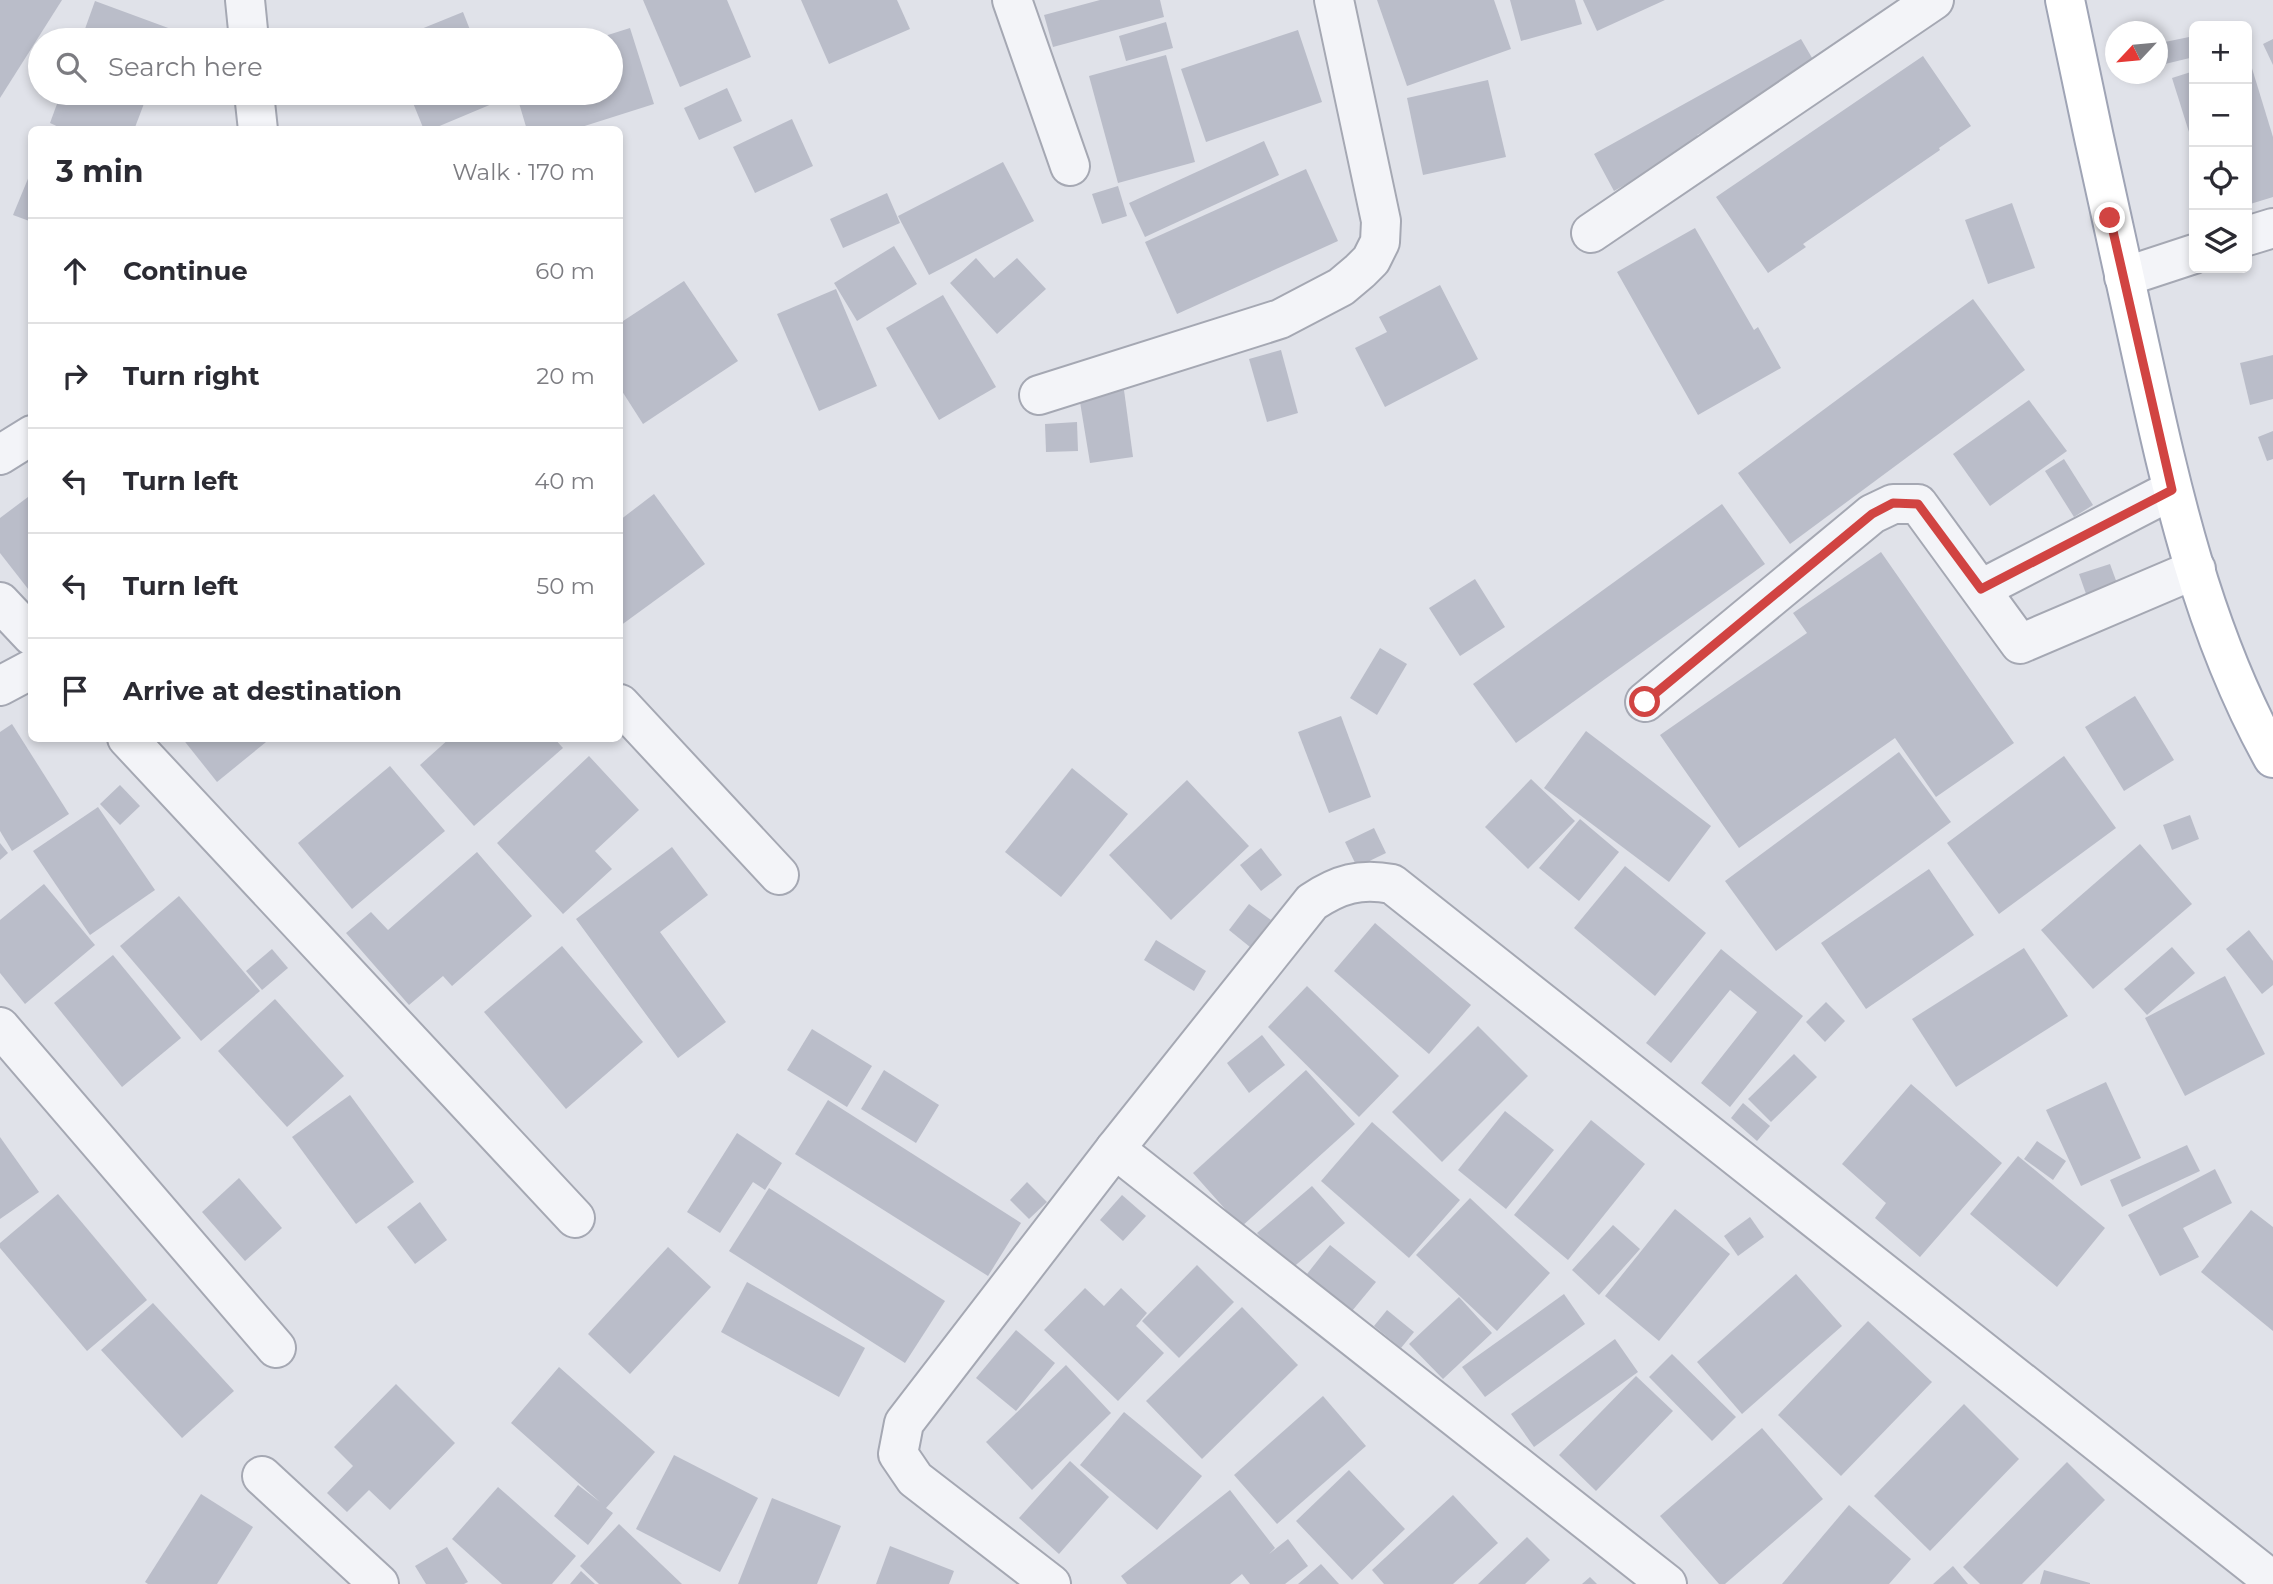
<!DOCTYPE html>
<meta charset="utf-8">
<style>
body{margin:0;font-family:Montserrat,sans-serif;background:#f2f2f3;color:#2b2b33}
.controls{position:absolute;right:21px;top:21px;display:grid;overflow:hidden;border-radius:10px;box-shadow:0 4px 10px #0003}
.controls button{width:63px;height:63px;display:grid;place-items:center;padding:0;border:0;border-bottom:2px solid #e1e1e2;background:#fff;color:#2b2b33;font:35px sans-serif}
.compass{position:absolute;left:2105px;top:21px;width:63px;height:63px;border-radius:50%;background:#fff;box-shadow:0 4px 10px #0003;rotate:244deg}
.stop{position:absolute;width:21px;height:21px;margin:-16px;border:5px solid #d14442;border-radius:50%;background:#fff}
.stop.end{background:#d14442;border-color:#fff;box-shadow:0 2px 7px #0008}
.list{margin:0;padding:0;list-style:none}
h2{display:flex;justify-content:space-between;align-items:center;height:91px;margin:0;padding:0 28px;font-size:30px}
h2 small{font-size:23px;font-weight:400;color:#7c7c81}
.list li{display:grid;grid-template-columns:46px 1fr auto;gap:21px;align-items:center;box-sizing:border-box;height:105px;padding:0 28px;border-top:2px solid #e1e1e2}
.list b{display:block;font-size:26px;white-space:nowrap}
.list em{font-size:23px;font-style:normal;color:#7c7c81}
.icon{flex:none;width:38px;height:38px;fill:none;stroke:currentColor;stroke-width:2;stroke-linecap:round;stroke-linejoin:round}
.map{position:relative;flex:none;width:2273px;height:1584px;overflow:hidden}
.search{position:absolute;background:#fff;box-shadow:0 4px 10px #0003;left:28px;top:28px;width:595px;height:77px;display:flex;align-items:center;gap:18px;box-sizing:border-box;padding:0 24px;border-radius:38px;color:#7c7c81;font-size:26px}
.panel{position:absolute;background:#fff;box-shadow:0 4px 10px #0003;left:28px;top:126px;width:595px;height:616px;border-radius:10px}
.map>svg:first-child{display:block}
.building{fill:#babdc9}
.lines{fill:none;stroke-linecap:round;stroke-linejoin:round}
.minor-casing{stroke:#a5a8b3;stroke-width:42}
.major-casing{stroke:#9fa4b5;stroke-width:42}
.minor{stroke:#f3f4f8;stroke-width:38}
.major{stroke:#fff;stroke-width:38}
.route{stroke:#d14442;stroke-width:9}
</style>
<div class="map">
<svg width="2273" height="1584" viewBox="0 0 2273 1584">
<rect width="100%" height="100%" fill="#e0e2e9"/>
<g class="building">
<polygon points="0,0 62,0 0,98"/>
<polygon points="643,0 727,0 751,57 680,87"/>
<polygon points="801,0 897,0 910,29 829,64"/>
<polygon points="1100,0 1160,0 1164,17 1053,47 1044,15"/>
<polygon points="1377,0 1494,0 1511,49 1407,86"/>
<polygon points="1510,0 1575,0 1582,24 1521,41"/>
<polygon points="1583,0 1665,0 1597,31"/>
<polygon points="95,1 171,29 167,40 81,40"/>
<polygon points="463,12 474,40 394,40"/>
<polygon points="1166,22 1173,48 1126,61 1119,36"/>
<polygon points="630,28 654,104 572,130 527,130 516,93 611,93 611,40 592,40"/>
<polygon points="1298,30 1322,102 1206,142 1181,69"/>
<polygon points="2194,36 2194,57 2165,64 2160,43"/>
<polygon points="1801,39 1818,68 1697,135 1702,142 1614,191 1594,154"/>
<polygon points="2273,39 2273,65 2263,44"/>
<polygon points="2247,52 2273,137 2273,197 2247,205"/>
<polygon points="1166,55 1195,162 1118,183 1089,76"/>
<polygon points="1923,56 1971,126 1939,148 1940,150 1803,244 1806,247 1768,273 1716,197"/>
<polygon points="2194,71 2194,148 2172,78"/>
<polygon points="1488,80 1506,157 1423,175 1407,98"/>
<polygon points="727,88 742,121 699,140 684,108"/>
<polygon points="61,93 148,93 134,130 65,130 50,123"/>
<polygon points="409,93 496,93 499,101 430,130 424,130"/>
<polygon points="792,119 813,166 755,193 733,147"/>
<polygon points="1264,141 1279,175 1145,237 1129,203"/>
<polygon points="1003,162 1034,221 929,275 898,216"/>
<polygon points="32,169 32,222 13,215"/>
<polygon points="1306,169 1338,241 1177,314 1145,242"/>
<polygon points="1118,186 1127,216 1102,224 1092,194"/>
<polygon points="887,193 900,223 843,248 830,219"/>
<polygon points="2012,203 2035,268 1988,284 1965,220"/>
<polygon points="1695,228 1754,330 1758,327 1781,368 1698,415 1617,272"/>
<polygon points="894,246 917,284 857,321 834,283"/>
<polygon points="976,258 994,278 1017,258 1046,289 997,334 950,283"/>
<polygon points="684,281 738,361 643,424 620,388 620,323"/>
<polygon points="1440,285 1478,359 1385,407 1355,348 1387,332 1379,317"/>
<polygon points="836,289 877,386 819,411 777,314"/>
<polygon points="943,295 996,387 939,420 886,328"/>
<polygon points="1973,299 2025,370 1790,544 1738,473"/>
<polygon points="1281,350 1298,413 1267,422 1249,359"/>
<polygon points="2273,355 2273,399 2250,405 2240,363"/>
<polygon points="1124,390 1133,457 1090,463 1079,396"/>
<polygon points="2029,400 2067,451 1990,506 1953,454"/>
<polygon points="1077,422 1078,451 1046,452 1045,424"/>
<polygon points="2273,431 2273,459 2267,461 2258,437"/>
<polygon points="2064,459 2093,505 2074,517 2045,471"/>
<polygon points="32,494 32,594 0,553 0,518"/>
<polygon points="654,494 705,564 620,626 620,520"/>
<polygon points="1722,504 1765,564 1516,743 1473,684"/>
<polygon points="1881,552 2014,743 1936,797 1895,738 1739,848 1660,735 1807,633 1793,613"/>
<polygon points="2110,564 2122,597 2091,608 2079,574"/>
<polygon points="1475,579 1505,627 1460,656 1429,608"/>
<polygon points="1380,648 1407,664 1377,715 1350,698"/>
<polygon points="2135,696 2174,760 2124,791 2085,727"/>
<polygon points="1341,716 1371,797 1329,813 1298,732"/>
<polygon points="12,724 69,814 12,851 0,831 0,732"/>
<polygon points="1586,731 1711,826 1669,882 1544,788"/>
<polygon points="182,738 271,738 217,782"/>
<polygon points="450,738 554,738 563,748 474,826 420,765"/>
<polygon points="1899,752 1951,822 1776,951 1725,881"/>
<polygon points="589,756 639,810 595,851 612,869 563,914 497,843"/>
<polygon points="2064,756 2116,828 1999,914 1947,843"/>
<polygon points="390,766 445,831 352,909 298,843"/>
<polygon points="1072,768 1128,814 1061,897 1005,852"/>
<polygon points="1531,779 1575,821 1528,869 1485,827"/>
<polygon points="1187,780 1249,846 1171,920 1109,855"/>
<polygon points="120,785 140,806 120,825 100,804"/>
<polygon points="98,807 155,890 90,935 33,851"/>
<polygon points="2190,815 2199,839 2172,850 2163,825"/>
<polygon points="1580,819 1619,852 1579,901 1539,868"/>
<polygon points="1374,828 1386,853 1357,867 1345,842"/>
<polygon points="0,843 8,853 0,860"/>
<polygon points="2140,844 2192,904 2093,989 2041,930"/>
<polygon points="672,847 708,895 660,932 726,1022 678,1058 576,919"/>
<polygon points="1261,848 1282,875 1261,891 1240,865"/>
<polygon points="477,852 532,916 452,986 443,976 409,1005 346,933 371,912 388,930"/>
<polygon points="1625,866 1706,933 1655,996 1574,928"/>
<polygon points="1929,869 1974,935 1866,1009 1821,943"/>
<polygon points="44,884 95,945 25,1004 0,973 0,920"/>
<polygon points="179,896 260,991 201,1041 120,946"/>
<polygon points="1249,904 1271,920 1250,947 1229,930"/>
<polygon points="1375,923 1471,1005 1429,1054 1334,971"/>
<polygon points="2249,930 2273,961 2273,985 2262,994 2226,949"/>
<polygon points="1156,940 1206,971 1194,991 1144,960"/>
<polygon points="562,946 643,1042 566,1109 484,1012"/>
<polygon points="2172,947 2195,973 2147,1015 2124,989"/>
<polygon points="2024,948 2068,1016 1956,1087 1912,1019"/>
<polygon points="272,949 288,968 262,990 246,971"/>
<polygon points="1721,949 1803,1016 1730,1107 1701,1083 1757,1012 1730,990 1671,1063 1646,1043"/>
<polygon points="113,955 181,1038 122,1087 54,1003"/>
<polygon points="2225,976 2265,1054 2185,1096 2145,1018"/>
<polygon points="1307,986 1399,1076 1359,1117 1268,1027"/>
<polygon points="275,999 344,1076 287,1127 218,1051"/>
<polygon points="1826,1002 1845,1021 1825,1042 1806,1022"/>
<polygon points="1478,1026 1528,1076 1442,1162 1392,1112"/>
<polygon points="812,1029 872,1066 847,1107 787,1070"/>
<polygon points="1262,1035 1285,1065 1249,1093 1227,1063"/>
<polygon points="1794,1054 1817,1077 1771,1122 1748,1099"/>
<polygon points="884,1070 939,1105 916,1143 861,1109"/>
<polygon points="1306,1070 1355,1124 1241,1227 1193,1173"/>
<polygon points="2106,1082 2141,1158 2081,1186 2046,1110"/>
<polygon points="1911,1084 2002,1163 1920,1257 1875,1218 1886,1203 1842,1164"/>
<polygon points="350,1095 414,1182 356,1224 292,1137"/>
<polygon points="828,1100 1021,1223 988,1276 795,1154"/>
<polygon points="1743,1103 1770,1126 1757,1141 1731,1118"/>
<polygon points="1505,1111 1554,1150 1506,1209 1458,1170"/>
<polygon points="1591,1120 1645,1164 1568,1260 1514,1215"/>
<polygon points="1372,1122 1460,1200 1409,1258 1321,1181"/>
<polygon points="737,1133 782,1163 765,1190 753,1182 720,1233 687,1212"/>
<polygon points="0,1137 39,1192 0,1219"/>
<polygon points="2037,1141 2066,1161 2053,1180 2024,1159"/>
<polygon points="2187,1145 2200,1171 2122,1207 2110,1180"/>
<polygon points="2018,1156 2105,1228 2057,1287 1970,1214"/>
<polygon points="2215,1169 2232,1203 2183,1228 2199,1257 2160,1276 2128,1215"/>
<polygon points="239,1178 282,1228 245,1261 202,1212"/>
<polygon points="1027,1182 1047,1202 1029,1219 1010,1200"/>
<polygon points="1312,1186 1345,1223 1290,1270 1257,1233"/>
<polygon points="769,1188 945,1301 905,1363 729,1251"/>
<polygon points="58,1194 147,1300 87,1351 0,1248 0,1243"/>
<polygon points="1122,1195 1146,1216 1123,1241 1100,1220"/>
<polygon points="1470,1198 1550,1273 1497,1331 1416,1255"/>
<polygon points="420,1202 447,1240 415,1264 387,1227"/>
<polygon points="1675,1209 1730,1254 1659,1341 1605,1296"/>
<polygon points="2251,1210 2273,1227 2273,1331 2201,1272"/>
<polygon points="1750,1217 1764,1237 1738,1256 1724,1236"/>
<polygon points="1613,1225 1640,1249 1599,1295 1572,1270"/>
<polygon points="1330,1245 1376,1282 1352,1311 1307,1274"/>
<polygon points="668,1247 711,1287 630,1374 588,1334"/>
<polygon points="1197,1265 1234,1302 1179,1358 1142,1321"/>
<polygon points="1796,1274 1842,1326 1742,1414 1697,1362"/>
<polygon points="747,1282 865,1348 839,1397 721,1332"/>
<polygon points="1085,1288 1104,1306 1121,1288 1147,1313 1136,1326 1164,1353 1118,1401 1044,1330"/>
<polygon points="1564,1294 1585,1324 1485,1397 1462,1367"/>
<polygon points="1459,1297 1492,1333 1443,1379 1409,1344"/>
<polygon points="153,1303 234,1391 182,1438 101,1350"/>
<polygon points="1242,1307 1298,1365 1202,1459 1146,1401"/>
<polygon points="1387,1310 1414,1332 1401,1348 1374,1326"/>
<polygon points="1868,1321 1932,1382 1841,1476 1778,1415"/>
<polygon points="1016,1330 1055,1363 1016,1411 976,1378"/>
<polygon points="1615,1339 1638,1372 1534,1447 1511,1414"/>
<polygon points="1672,1354 1736,1417 1712,1441 1649,1377"/>
<polygon points="1066,1365 1111,1413 1032,1490 986,1442"/>
<polygon points="559,1367 655,1452 606,1508 613,1513 588,1545 554,1516 578,1485 600,1502 511,1423"/>
<polygon points="1636,1376 1673,1411 1596,1491 1559,1455"/>
<polygon points="396,1384 455,1443 390,1510 369,1490 347,1512 327,1493 353,1466 334,1447"/>
<polygon points="1323,1396 1366,1446 1277,1524 1234,1475"/>
<polygon points="1964,1404 2019,1459 1930,1551 1874,1496"/>
<polygon points="1124,1412 1202,1476 1157,1530 1080,1465"/>
<polygon points="1762,1428 1823,1499 1725,1584 1719,1584 1660,1516"/>
<polygon points="674,1455 758,1498 720,1572 636,1529"/>
<polygon points="1070,1461 1109,1497 1059,1554 1019,1518"/>
<polygon points="2067,1462 2105,1500 2022,1584 1980,1584 1963,1567"/>
<polygon points="1349,1470 1405,1529 1352,1580 1296,1521"/>
<polygon points="498,1487 576,1556 552,1584 502,1584 452,1539"/>
<polygon points="1230,1490 1275,1548 1269,1554 1288,1539 1308,1566 1285,1584 1250,1584 1242,1574 1230,1584 1127,1584 1121,1576"/>
<polygon points="201,1494 253,1527 217,1584 148,1584 145,1582"/>
<polygon points="1453,1495 1498,1543 1453,1584 1384,1584 1372,1570"/>
<polygon points="772,1498 841,1526 817,1584 738,1584"/>
<polygon points="1849,1505 1911,1559 1889,1584 1782,1584"/>
<polygon points="619,1524 682,1584 599,1584 580,1566"/>
<polygon points="1527,1537 1550,1560 1525,1584 1478,1584"/>
<polygon points="890,1546 954,1571 949,1584 876,1584"/>
<polygon points="447,1547 468,1582 464,1584 426,1584 415,1566"/>
<polygon points="1321,1564 1339,1584 1298,1584"/>
<polygon points="1953,1566 1968,1584 1933,1584"/>
<polygon points="2044,1570 2090,1583 2090,1584 2040,1584"/>
<polygon points="581,1571 595,1584 570,1584"/>
<polygon points="1590,1577 1597,1584 1582,1584"/>
</g>
<g class="lines">
<defs>
<g id="minor">
<polyline points="245,0 249,40"/>
<polyline points="1012,0 1070,166"/>
<polyline points="254,93 258,130"/>
<polyline points="1591,233 1934,0"/>
<polyline points="2247,236 2273,228"/>
<polyline points="2124,277 2194,254"/>
<polyline points="1039,395 1280,319 1341,287 1360,271 1371,260 1380,242 1381,221 1334,0"/>
<polyline points="0,455 32,435"/>
<polyline points="1981,589 2172,490"/>
<polyline points="0,602 32,636"/>
<polyline points="0,686 32,669"/>
<polyline points="1645,702 1872,514 1893,504 1918,504 2020,644 2196,569"/>
<polyline points="620,704 779,875"/>
<polyline points="127,738 575,1218"/>
<polyline points="0,1027 276,1348"/>
<polyline points="1115,1149 1667,1584"/>
<polyline points="262,1476 379,1584"/>
<path d="M 1051,1584 L 915,1479 L 898,1454 L 904,1423 L 1115,1149 L 1312,902 C 1339,884 1360,878 1392,884 L 2273,1581"/>
</g>
<path id="major" d="M 2065,0 C 2089,116 2114,231 2140,347 C 2171,488 2202,631 2273,758"/>
</defs>
<use href="#minor" class="minor-casing"/>
<use href="#major" class="major-casing"/>
<use href="#minor" class="minor"/>
<use href="#major" class="major"/>
</g>
<g class="lines">
<polyline class="route" points="1645,702 1872,514 1893,503 1918,504 1981,589 2172,490 2110,218"/>
</g>
</svg>
<div class="controls">
<button>+</button>
<button>−</button>
<button><svg class="icon" aria-label="locate" viewBox="0 0 24 24"><circle cx="12" cy="12" r="6"/><path d="M12 2v4M12 18v4M2 12h4M18 12h4"/></svg></button>
<button><svg class="icon" aria-label="layers" viewBox="0 0 24 24"><path d="M12 4l9 5-9 5-9-5zM3 14l9 5 9-5"/></svg></button>
</div>
<svg class="compass" viewBox="-18 -18 36 36"><path d="M0-13l5 13h-10z" fill="#e53935"/><path d="M0 13l5-13h-10z" fill="#7c7c81"/></svg>
<div class="stop" style="left:1645px;top:702px"></div>
<div class="stop end" style="left:2110px;top:218px"></div>
<div class="search"><svg class="icon" aria-label="search" viewBox="0 0 24 24"><circle cx="10" cy="10" r="6"/><path d="M15 15l6 6"/></svg>Search here</div>
<section class="panel">
<h2>3 min<small>Walk · 170 m</small></h2>
<ul class="list">
<li><svg class="icon" aria-label="ahead" viewBox="0 0 24 24"><path d="M12 20V5M6 11l6-6 6 6"/></svg><div><b>Continue</b></div><em>60 m</em></li>
<li><svg class="icon" aria-label="right" viewBox="0 0 24 24"><path d="M7 20v-9h11M14 6l5 5-5 5"/></svg><div><b>Turn right</b></div><em>20 m</em></li>
<li><svg class="icon" aria-label="left" viewBox="0 0 24 24"><path d="M17 20v-9H6M10 6l-5 5 5 5"/></svg><div><b>Turn left</b></div><em>40 m</em></li>
<li><svg class="icon" aria-label="left" viewBox="0 0 24 24"><path d="M17 20v-9H6M10 6l-5 5 5 5"/></svg><div><b>Turn left</b></div><em>50 m</em></li>
<li><svg class="icon" aria-label="arrive" viewBox="0 0 24 24"><path d="M6 21V4h12l-3 4 3 4H6"/></svg><div><b>Arrive at destination</b></div></li>
</ul>
</section>
</div>
